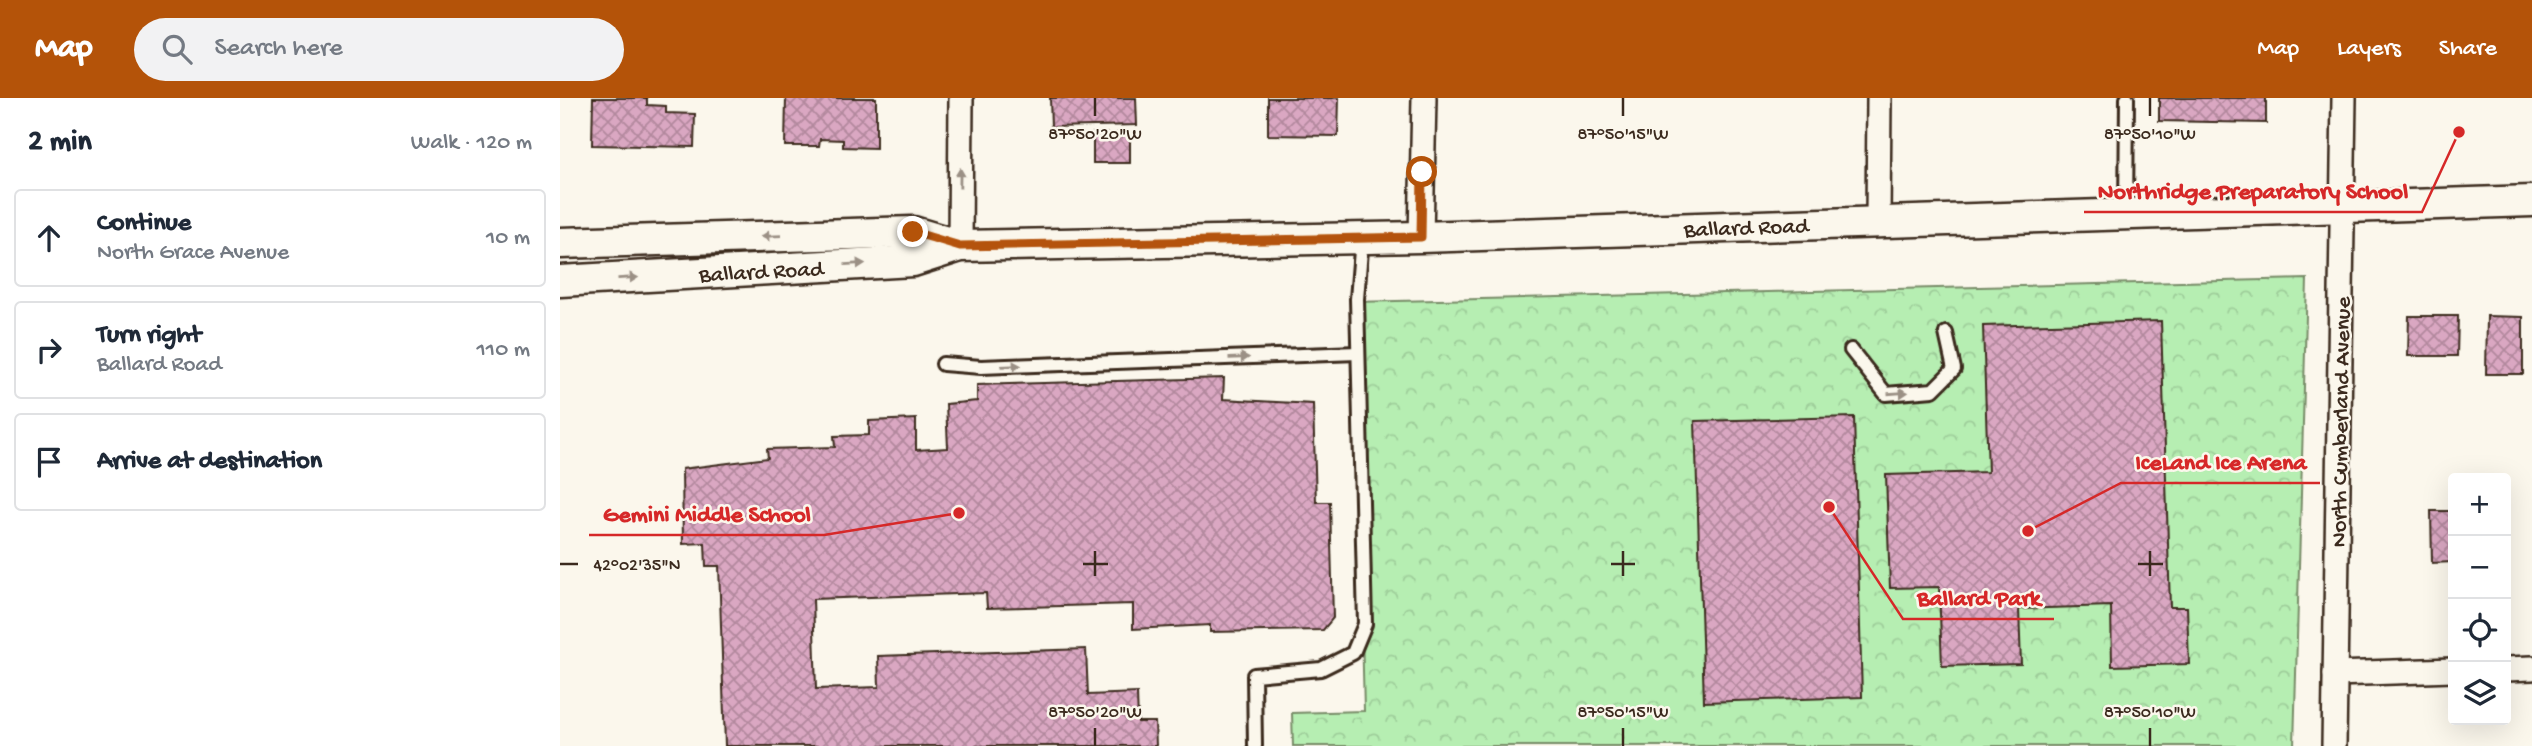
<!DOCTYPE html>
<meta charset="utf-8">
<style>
body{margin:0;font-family:"Gochi Hand",sans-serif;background:#f2f2f3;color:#1f2937}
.controls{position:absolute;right:21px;bottom:21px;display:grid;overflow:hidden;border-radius:7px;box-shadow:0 7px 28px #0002}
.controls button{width:63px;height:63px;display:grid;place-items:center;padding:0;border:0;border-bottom:2px solid #e0e1e3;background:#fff;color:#1f2937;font:35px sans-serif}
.stop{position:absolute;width:21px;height:21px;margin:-16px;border:5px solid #b45309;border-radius:50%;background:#fff}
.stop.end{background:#b45309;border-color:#fff;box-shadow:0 2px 7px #0008}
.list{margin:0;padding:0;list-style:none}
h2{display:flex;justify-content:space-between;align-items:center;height:91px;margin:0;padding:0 28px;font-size:30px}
h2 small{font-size:23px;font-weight:400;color:#747a83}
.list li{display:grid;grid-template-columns:46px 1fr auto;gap:21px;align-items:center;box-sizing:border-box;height:98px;margin:0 14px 14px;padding:0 14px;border:2px solid #e0e1e3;border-radius:7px}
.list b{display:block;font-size:26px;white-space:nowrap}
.list p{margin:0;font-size:23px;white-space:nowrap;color:#747a83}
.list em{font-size:23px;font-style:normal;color:#747a83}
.icon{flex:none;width:38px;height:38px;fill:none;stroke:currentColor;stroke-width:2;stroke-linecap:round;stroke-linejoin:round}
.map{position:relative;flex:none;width:1972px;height:648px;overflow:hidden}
header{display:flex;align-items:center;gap:42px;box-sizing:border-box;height:98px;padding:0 35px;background:#b45309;color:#fff}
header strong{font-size:33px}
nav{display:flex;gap:38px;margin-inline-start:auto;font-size:24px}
.search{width:490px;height:63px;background:#f2f2f3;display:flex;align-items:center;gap:18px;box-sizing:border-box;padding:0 24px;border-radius:38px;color:#747a83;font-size:26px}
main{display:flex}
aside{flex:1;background:#fff}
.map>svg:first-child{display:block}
.forest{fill:url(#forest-crowns);stroke:#788c68;stroke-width:2}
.building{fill:url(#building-cross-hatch);stroke:#3b2a1e;stroke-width:2}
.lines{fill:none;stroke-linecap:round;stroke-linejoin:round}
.service-casing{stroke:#3b2a1e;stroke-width:18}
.minor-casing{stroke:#3b2a1e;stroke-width:28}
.tertiary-casing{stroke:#3b2a1e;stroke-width:35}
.service{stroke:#fbf7ec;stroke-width:12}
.minor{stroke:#fbf7ec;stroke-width:23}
.tertiary{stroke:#fbf7ec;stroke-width:30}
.oneway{fill:#9b9085}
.route{stroke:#b45309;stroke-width:9}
.ticks{fill:none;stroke:#3b2a1e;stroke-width:2.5}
.labels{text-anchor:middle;stroke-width:5;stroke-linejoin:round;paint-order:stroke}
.street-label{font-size:23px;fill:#3b2a1e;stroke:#fbf7ec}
.ticks-label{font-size:18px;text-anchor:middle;fill:#3b2a1e;stroke:#fbf7ec;stroke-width:5;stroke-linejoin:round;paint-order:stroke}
.leader{fill:none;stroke:#d62828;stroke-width:2.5}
.callout-dot{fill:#d62828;stroke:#fbf7ec;stroke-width:2.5}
.callout-label{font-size:24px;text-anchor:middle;font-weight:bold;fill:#d62828;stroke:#fbf7ec;stroke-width:5;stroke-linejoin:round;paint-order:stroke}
</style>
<header>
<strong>Map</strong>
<div class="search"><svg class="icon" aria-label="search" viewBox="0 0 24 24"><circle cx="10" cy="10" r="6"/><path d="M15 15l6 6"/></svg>Search here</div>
<nav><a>Map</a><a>Layers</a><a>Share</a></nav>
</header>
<main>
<aside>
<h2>2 min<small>Walk · 120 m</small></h2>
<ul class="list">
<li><svg class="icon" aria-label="ahead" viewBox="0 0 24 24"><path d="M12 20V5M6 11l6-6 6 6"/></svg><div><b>Continue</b><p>North Grace Avenue</p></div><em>10 m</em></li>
<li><svg class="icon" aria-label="right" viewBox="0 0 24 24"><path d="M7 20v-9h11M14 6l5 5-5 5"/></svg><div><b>Turn right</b><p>Ballard Road</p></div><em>110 m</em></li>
<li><svg class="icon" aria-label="arrive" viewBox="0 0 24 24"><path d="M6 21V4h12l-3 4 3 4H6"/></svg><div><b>Arrive at destination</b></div></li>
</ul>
</aside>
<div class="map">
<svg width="1972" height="648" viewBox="0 0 1972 648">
<defs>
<pattern id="forest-crowns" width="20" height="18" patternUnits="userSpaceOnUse" patternTransform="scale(1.75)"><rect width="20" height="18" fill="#b6eeb2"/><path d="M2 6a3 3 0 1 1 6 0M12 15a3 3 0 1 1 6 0" fill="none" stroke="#9dcc99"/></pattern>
<pattern id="building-cross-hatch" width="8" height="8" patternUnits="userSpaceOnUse" patternTransform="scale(1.75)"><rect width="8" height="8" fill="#daa7c2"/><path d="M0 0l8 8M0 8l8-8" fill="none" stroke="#b2889d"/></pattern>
</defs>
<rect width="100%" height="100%" fill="#fbf7ec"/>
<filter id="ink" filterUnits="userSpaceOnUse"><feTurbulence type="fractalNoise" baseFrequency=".0143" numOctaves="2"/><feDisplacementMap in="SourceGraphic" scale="14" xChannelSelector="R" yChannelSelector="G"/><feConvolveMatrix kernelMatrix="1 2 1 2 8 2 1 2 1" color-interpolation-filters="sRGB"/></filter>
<g filter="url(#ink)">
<polygon class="forest" points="1747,181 1734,648 733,648 732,615 804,613 794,204"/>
<g class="building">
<polygon points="33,0 87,0 87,7 106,8 106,15 135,16 134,49 32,47"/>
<polygon points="226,0 316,0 316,50 283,49 283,42 260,41 259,48 225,48"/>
<polygon points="490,0 576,0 577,27 491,29"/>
<polygon points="708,0 779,0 778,38 708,37"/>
<polygon points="1599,0 1706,0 1706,25 1599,23"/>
<rect x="533" y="35" width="37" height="30"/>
<polygon points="1849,218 1898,218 1897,258 1848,258"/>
<polygon points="1927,218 1963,219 1963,276 1926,276"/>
<polygon points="1601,223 1610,509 1627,509 1629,566 1552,568 1551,508 1459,511 1461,566 1382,568 1379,489 1330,490 1326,377 1428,374 1423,228"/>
<polygon points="664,280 663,301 753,306 756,404 770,404 773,520 763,532 650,534 650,527 573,531 573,506 427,510 426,495 253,501 256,591 319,589 318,558 526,551 528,597 577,595 578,624 595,624 596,648 165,648 159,468 146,468 145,445 123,446 122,371 208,360 207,351 275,349 274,338 309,337 309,323 356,321 356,352 388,350 386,306 417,303 417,287"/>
<polygon points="1294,319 1302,599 1144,604 1135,323"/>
<polygon points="1871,413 1893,413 1893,464 1872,465"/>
</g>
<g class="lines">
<defs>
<g id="service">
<polyline points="1566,115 1567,0"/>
<polyline points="1291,252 1326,296 1373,292 1394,271 1386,235"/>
<polyline points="383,266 421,269 798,255"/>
<polyline points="695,648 694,577 761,571 793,555 805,526 797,201 802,140"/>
</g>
<g id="minor">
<polyline points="1318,123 1319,0"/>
<polyline points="861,139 864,0"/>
<polyline points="400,148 401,0"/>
<polyline points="1946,571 1972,570"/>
<polyline points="1775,576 1893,572"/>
<polyline points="1774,648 1784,0"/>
</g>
<g id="tertiary">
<polyline points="0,145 353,134 400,148"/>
<polyline points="0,183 353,163 400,148 861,139 1972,103"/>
</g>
</defs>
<use href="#service" class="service-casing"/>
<use href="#minor" class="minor-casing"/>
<use href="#tertiary" class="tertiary-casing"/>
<use href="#service" class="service"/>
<use href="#minor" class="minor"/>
<use href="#tertiary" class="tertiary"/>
</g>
<defs><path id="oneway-solid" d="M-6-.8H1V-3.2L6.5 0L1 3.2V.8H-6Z" transform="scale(1.75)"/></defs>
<g class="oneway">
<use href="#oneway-solid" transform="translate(400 80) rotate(-89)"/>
<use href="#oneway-solid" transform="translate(211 138) rotate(178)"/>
<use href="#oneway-solid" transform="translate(295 166) rotate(-3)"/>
<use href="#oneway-solid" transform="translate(68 180) rotate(-3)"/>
<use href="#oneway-solid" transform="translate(679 260) rotate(-2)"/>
<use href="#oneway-solid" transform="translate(451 268) rotate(-2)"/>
<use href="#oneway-solid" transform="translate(1338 295) rotate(-4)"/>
</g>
</g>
<g class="lines" filter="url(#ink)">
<polyline class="route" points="353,134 400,148 861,139 862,74"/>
</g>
<path class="ticks" d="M 535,0 L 535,18M 1063,0 L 1063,18M 1590,0 L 1590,18M 535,453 L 535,478M 1063,453 L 1063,478M 1590,453 L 1590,478M 0,466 L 18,466M 523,466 L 548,466M 1051,466 L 1075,466M 1578,466 L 1603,466M 535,630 L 535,648M 1063,630 L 1063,648M 1590,630 L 1590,648"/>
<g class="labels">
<g class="street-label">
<text transform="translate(1186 128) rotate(-2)" y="8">Ballard Road</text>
<text transform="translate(201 172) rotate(-3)" y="8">Ballard Road</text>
<text transform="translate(1779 324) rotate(-89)" y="8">North Cumberland Avenue</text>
</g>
</g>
<g class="ticks-label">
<text x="535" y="41">87°50'20"W</text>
<text x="1063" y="41">87°50'15"W</text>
<text x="1590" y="41">87°50'10"W</text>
<text x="77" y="472">42°02'35"N</text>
<text x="535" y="619">87°50'20"W</text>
<text x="1063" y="619">87°50'15"W</text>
<text x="1590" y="619">87°50'10"W</text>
</g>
<path class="leader" d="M1899 34L1862 114H1524M1468 433L1561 385H1760M399 415L264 437H29M1269 409L1343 521H1494"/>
<g class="callout-dot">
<circle cx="1899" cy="34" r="7"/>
<circle cx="1468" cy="433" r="7"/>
<circle cx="399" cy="415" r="7"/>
<circle cx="1269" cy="409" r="7"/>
</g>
<g class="callout-label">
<text x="1693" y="100">Northridge Preparatory School</text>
<text x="1661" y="371">IceLand Ice Arena</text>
<text x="147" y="423">Gemini Middle School</text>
<text x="1419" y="507">Ballard Park</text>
</g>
</svg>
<div class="controls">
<button>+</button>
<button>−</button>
<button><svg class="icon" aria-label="locate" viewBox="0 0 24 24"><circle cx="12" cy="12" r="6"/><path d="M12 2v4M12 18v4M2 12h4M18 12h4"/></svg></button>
<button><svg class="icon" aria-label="layers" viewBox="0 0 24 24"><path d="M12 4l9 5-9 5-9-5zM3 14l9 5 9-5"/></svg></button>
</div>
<div class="stop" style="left:862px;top:74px"></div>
<div class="stop end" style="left:353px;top:134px"></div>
</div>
</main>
